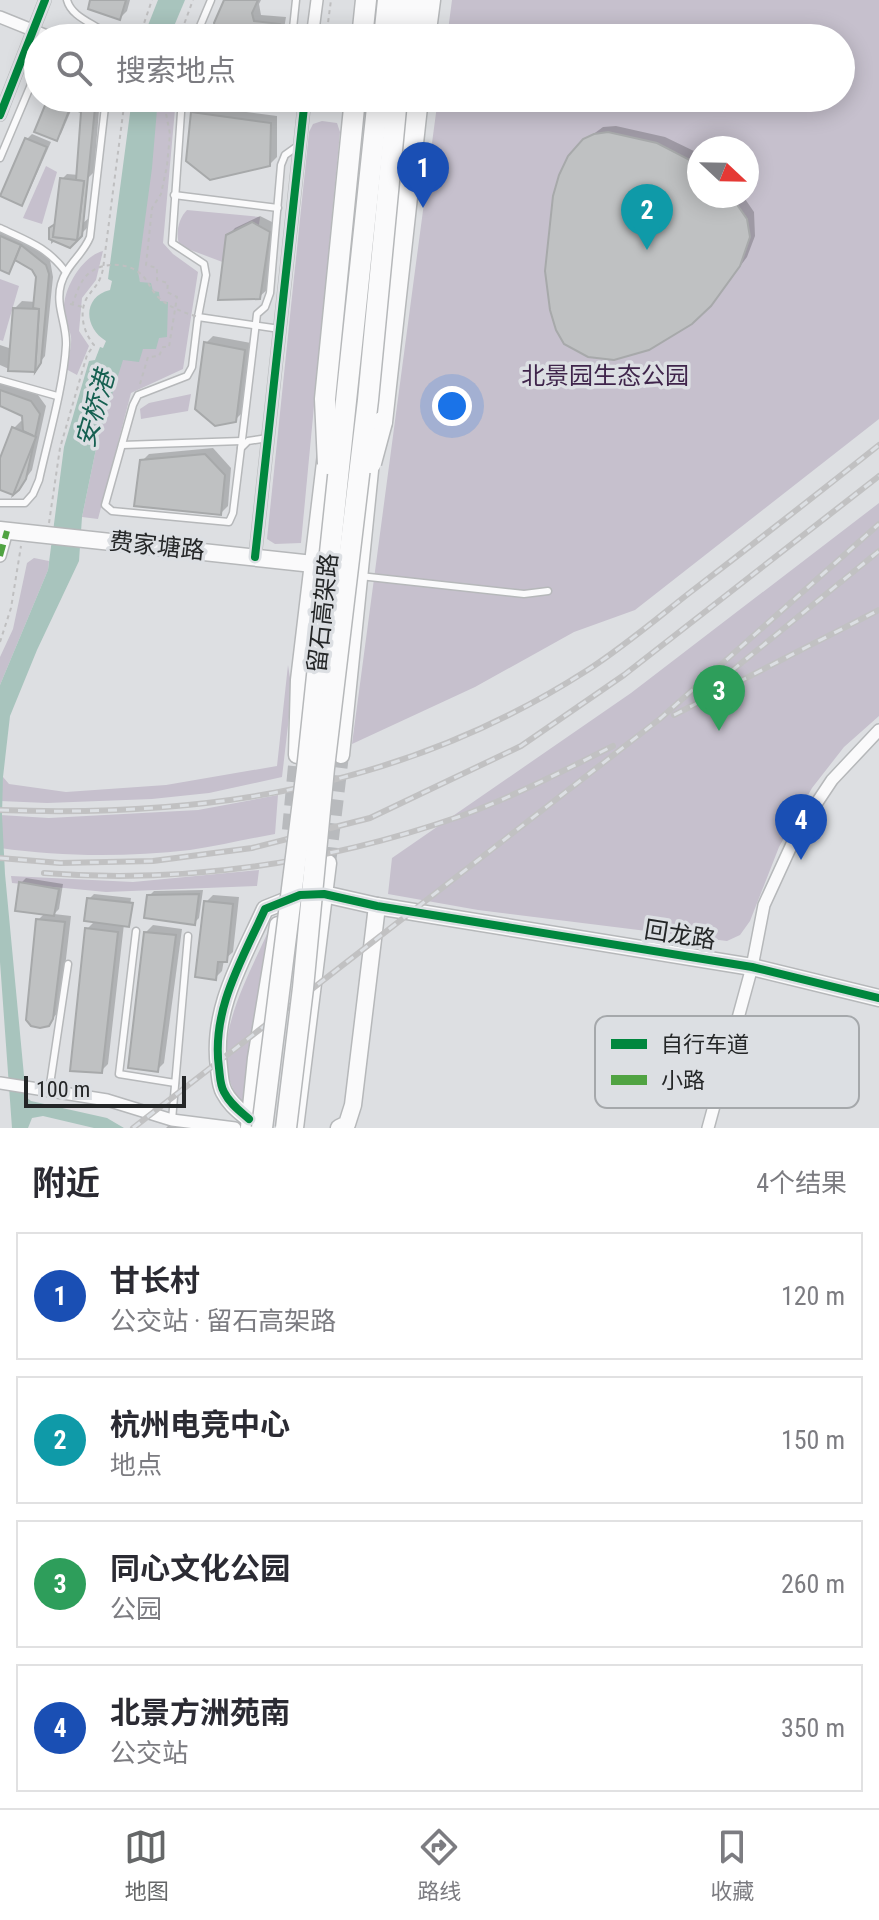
<!DOCTYPE html>
<html lang="zh">
<meta charset="utf-8">
<style>
body{margin:0;font-family:"Roboto Condensed","Noto Sans SC",sans-serif;background:#f7f7f7;color:#2b2b33}
.compass{position:absolute;left:687px;top:136px;width:72px;height:72px;border-radius:50%;background:#fff;box-shadow:0 4px 20px #0003;rotate:112deg}
.scale{position:absolute;left:24px;bottom:20px;width:162px;box-sizing:border-box;padding-left:8px;border:4px solid #242627;border-top:0;font-size:22px;line-height:28px;white-space:nowrap;color:#242627;-webkit-text-stroke:6px #dcdfe3;paint-order:stroke}
.you{position:absolute;left:452px;top:406px;width:28px;height:28px;margin:-20px;border:6px solid #fff;border-radius:50%;background:#1a73e8;box-shadow:0 0 0 12px #1a73e833}
.badge{display:grid;place-items:center;width:52px;height:52px;border-radius:50%;background:#656768;color:#fff;font-size:26px;font-weight:700}
.pin{position:absolute;translate:-50% -66px;filter:drop-shadow(0 2px 4px #0008)}
.pin::after{content:'';position:absolute;top:42px;width:28px;height:24px;background:inherit;clip-path:polygon(0 0,100% 0,50% 100%)}
.list{margin:0;padding:0;list-style:none}
h2{display:flex;justify-content:space-between;align-items:center;height:104px;margin:0;padding:0 32px;font-size:34px}
h2 small{font-size:26px;font-weight:400;color:#7c7c81}
.list li{display:grid;grid-template-columns:52px 1fr auto;gap:24px;align-items:center;box-sizing:border-box;height:128px;margin:0 16px 16px;padding:0 16px;border:2px solid #e1e1e2;border-radius:0px}
.list b{display:block;font-size:30px;white-space:nowrap}
.list p{margin:0;font-size:26px;white-space:nowrap;color:#7c7c81}
.list em{font-size:26px;font-style:normal;color:#7c7c81}
.icon{flex:none;width:44px;height:44px;fill:none;stroke:currentColor;stroke-width:2;stroke-linecap:round;stroke-linejoin:round}
.map{position:relative;flex:none;width:879px;height:1128px;overflow:hidden}
.search{position:absolute;background:#fff;box-shadow:0 4px 20px #0003;left:24px;right:24px;top:24px;height:88px;display:flex;align-items:center;gap:20px;box-sizing:border-box;padding:0 28px;border-radius:44px;color:#7c7c81;font-size:30px}
.sheet{height:680px;background:#fff}
nav{display:flex;justify-content:space-around;align-items:center;box-sizing:border-box;height:112px;border-top:2px solid #e1e1e2;background:#fff;font-size:22px;color:#7c7c81}
nav a{display:grid;justify-items:center;gap:4px}
nav .on{color:#656768}
.map>svg:first-child{display:block}
.green{fill:#c6c0cd;fill-rule:evenodd}
.water{fill:#a8c4bd}
.shadow{fill:#0003}
.building{fill:#bfc1c2;stroke:#a7a9aa;stroke-width:2}
.lines{fill:none;stroke-linecap:round;stroke-linejoin:round}
.secondary-tunnel{stroke:#b8babd;stroke-width:16;stroke-dasharray:16 8;stroke-linecap:butt}
.lane-casing{stroke:#b6b8ba;stroke-width:9}
.street-casing{stroke:#b6b8ba;stroke-width:14}
.secondary-casing{stroke:#b6b8ba;stroke-width:19}
.highway-casing{stroke:#b6b8ba;stroke-width:23}
.path{stroke:#bfbfc0;stroke-width:2;stroke-dasharray:4 4;stroke-linecap:butt}
.lane{stroke:#fafafb;stroke-width:6}
.street{stroke:#fafafb;stroke-width:11}
.secondary{stroke:#fafafb;stroke-width:16}
.highway{stroke:#fafafb;stroke-width:20}
.rail-casing{stroke:#c1c1c2;stroke-width:6}
.rail{stroke:#dcdfe3;stroke-width:3;stroke-dasharray:9;stroke-linecap:butt}
.highway-bridge-casing{stroke:#b6b8ba;stroke-width:23;stroke-linecap:butt}
.path-bridge{stroke:#bfbfc0;stroke-width:2;stroke-dasharray:4 4;stroke-linecap:butt}
.highway-bridge{stroke:#fafafb;stroke-width:20}
.quiet{stroke:#50a342;stroke-width:6;stroke-dasharray:12 6;stroke-linecap:butt}
.cycleway-casing{stroke:#dcdfe3;stroke-width:13}
.cycleway{stroke:#00873e;stroke-width:8}
.labels{text-anchor:middle;stroke-width:7;stroke-linejoin:round;paint-order:stroke}
.park-label{font-size:24px;fill:#3f254b;stroke:#dcdfe3}
.street-label{font-size:24px;fill:#242627;stroke:#dcdfe3}
.water-label{font-size:26px;font-style:italic;fill:#166051;stroke:#dcdfe3}
.key{fill:#dcdfe3;stroke:#a5a8ab;stroke-width:2}
.key-label{font-size:22px;fill:#242627}
</style>
<div class="map">
<svg width="879" height="1128" viewBox="0 0 879 1128">
<rect width="100%" height="100%" fill="#dddfe2"/>
<g class="green">
<path d="M 452,0 L 879,0 L 879,419 L 635,610 L 574,632 L 475,687 L 352,744 L 438,98 L 841,98 L 841,38 L 447,38 ZM 699,148 L 747,148 L 747,196 L 699,196 Z"/>
<polygon points="158,98 176,98 163,243 173,254 198,272 183,369 131,393 98,519 82,517 98,439 110,355 143,349 160,301 140,282 137,274"/>
<polygon points="322,121 337,123 340,132 301,543 275,544 267,539 309,132 313,124"/>
<polygon points="46,166 57,172 42,224 23,218"/>
<path d="M 187,210 L 260,217 L 253,269 L 233,266 L 180,246 C 175,235 178,219 187,210 Z"/>
<path d="M 103,251 L 96,280 L 82,298 L 79,331 L 89,346 L 77,375 L 66,369 C 68,359 72,347 71,337 C 70,329 64,321 64,312 C 62,290 82,256 103,251 Z"/>
<polygon points="0,279 19,286 3,341 0,340"/>
<polygon points="191,394 188,411 141,419 140,409 149,403"/>
<polygon points="879,503 879,716 844,747 812,788 779,847 750,921 740,935 727,941 478,910 388,894 392,858 631,693"/>
<polygon points="34,558 49,561 48,570 0,685 0,657 13,629 27,563"/>
<polygon points="288,665 292,691 282,777 209,793 152,799 47,803 0,801 3,777 9,784 66,792 166,785 277,766"/>
<path d="M 278,795 L 275,834 C 247,839 218,846 190,850 C 127,857 62,857 0,848 L 0,815 L 49,818 L 198,810 Z"/>
<polygon points="259,870 257,886 106,892 12,883 11,876 133,882"/>
<path d="M 270,927 L 243,1104 C 200,1055 249,977 270,927 Z"/>
</g>
<g class="water">
<polygon points="158,0 185,0 169,38 143,38"/>
<path d="M 132,98 L 158,98 L 152,168 L 138,272 L 140,282 L 151,283 L 153,291 L 159,292 L 160,301 L 168,302 L 167,337 L 159,338 L 156,349 L 143,349 L 139,362 L 123,360 L 98,439 L 82,517 L 79,561 L 37,650 L 10,716 L 3,777 L 2,815 L 5,874 L 26,1097 L 31,1101 L 107,1118 L 124,1128 L 94,1128 L 43,1116 L 32,1118 L 28,1128 L 12,1128 L 0,962 L 0,685 L 48,570 L 64,447 L 89,361 L 95,360 L 100,347 L 103,348 L 106,341 C 84,328 82,297 110,290 L 112,281 L 108,279 Z"/>
</g>
<g class="shadow">
<polygon points="92,0 130,0 127,11 120,18"/>
<polygon points="226,0 261,0 259,4 261,15 286,17 283,35 280,38 246,38 218,34"/>
<polygon points="50,98 100,98 94,172 88,178 83,223 89,218 88,227 69,246 56,240 51,244 51,238 49,236 57,224 62,179 67,174 79,175 83,111 73,106 61,134 56,139"/>
<polygon points="200,106 277,116 277,157 269,165 193,113"/>
<polygon points="616,126 665,137 696,152 699,155 699,196 743,196 754,212 755,236 747,257 718,296 584,141 603,127"/>
<polygon points="32,134 51,142 26,198 21,203 27,139"/>
<polygon points="260,216 276,224 267,290 259,297 228,236 235,228"/>
<polygon points="0,230 26,240 50,260 53,277 45,356 34,370 9,369 0,365 0,345 12,349 15,308 22,301 36,302 38,277 34,269 17,259 9,272 0,268"/>
<polygon points="213,336 251,343 242,413 235,420 206,343"/>
<polygon points="0,381 38,395 46,406 32,470 18,489 0,488 0,463 14,428 21,421 24,422 24,414 1,404 0,408"/>
<polygon points="213,448 231,468 228,506 221,513 142,461 149,454"/>
<polygon points="26,878 63,884 59,909 54,914 71,916 60,1010 48,1024 38,920 45,913 21,883"/>
<polygon points="203,890 199,918 194,923 149,896 154,891"/>
<polygon points="94,894 131,898 128,922 131,922 124,924 108,1064 101,1071 87,929 95,921 89,899"/>
<polygon points="213,895 239,897 233,952 224,960 222,971 215,978 206,902"/>
<polygon points="153,925 182,929 164,1063 157,1070 146,932"/>
<polygon points="171,1123 205,1128 166,1128"/>
</g>
<g class="building">
<polygon points="90,0 126,0 120,20 88,9"/>
<polygon points="224,0 258,0 252,13 254,21 280,24 277,38 216,36 214,23"/>
<polygon points="48,98 74,98 57,141 34,132"/>
<polygon points="74,98 96,98 82,236 70,248 49,239 49,228 55,224 53,237 77,240 84,181 76,180 81,112 70,108"/>
<polygon points="191,112 271,123 270,166 210,180 186,161"/>
<polygon points="608,132 657,143 688,159 699,167 699,196 731,196 747,219 750,237 740,266 711,306 692,324 649,350 614,360 588,357 564,344 556,330 550,310 545,271 553,196 559,175 568,156 583,139 594,134"/>
<polygon points="25,138 47,147 22,206 0,196"/>
<polygon points="60,178 84,181 77,240 53,237"/>
<polygon points="252,222 270,232 260,299 218,300 226,235"/>
<polygon points="0,236 21,245 9,274 0,270"/>
<polygon points="21,245 46,265 49,274 41,363 35,372 39,309 33,308 36,277 32,270 15,260"/>
<polygon points="13,308 39,309 35,372 8,371"/>
<polygon points="204,342 245,350 236,422 215,426 195,409"/>
<polygon points="0,390 31,401 40,414 26,479 19,490 13,495 32,435 23,431 22,416 0,406"/>
<polygon points="12,427 36,437 13,495 0,490 0,458"/>
<polygon points="205,454 225,475 221,515 134,506 140,460"/>
<polygon points="19,882 59,889 54,916 15,911"/>
<polygon points="199,894 195,925 144,918 147,895"/>
<polygon points="87,898 133,903 129,927 84,921"/>
<polygon points="204,901 233,904 227,962 218,962 216,980 195,977"/>
<polygon points="36,919 65,922 53,1019 49,1026 40,1028 31,1026 26,1020"/>
<polygon points="85,928 118,932 102,1073 70,1071"/>
<polygon points="144,932 176,935 158,1072 128,1068"/>
</g>
<g class="lines">
<g class="secondary-tunnel">
<polyline points="290,830 297,755"/>
<polyline points="328,863 341,755"/>
</g>
<defs>
<g id="lane">
<path d="M 67,0 C 72,19 98,24 111,38"/>
<polyline points="198,38 198,31 211,0"/>
<polyline points="292,38 296,0"/>
<polyline points="182,98 172,243 204,264 206,275 198,317 192,367 187,376 138,395 133,405 105,505 112,511 229,522 233,513 241,448 248,441 268,438"/>
<polyline points="0,158 38,68"/>
<polyline points="174,195 278,208"/>
<path d="M 0,228 C 27,241 47,247 65,271"/>
<polyline points="198,317 280,329"/>
<polyline points="0,380 57,396"/>
<polyline points="122,445 242,441"/>
<polyline points="241,448 257,314 265,307 270,293 281,165 285,155 299,145"/>
<path d="M 0,503 L 25,503 L 33,494 L 39,480 C 48,439 64,385 66,345 C 67,324 55,306 61,284 C 66,265 83,255 90,237 L 106,98"/>
<polyline points="360,576 524,594 548,591"/>
<polyline points="136,931 119,1074 175,1083"/>
<polyline points="49,1091 68,964"/>
<polyline points="172,1120 188,936"/>
</g>
<g id="street">
<polyline points="0,17 52,38"/>
<polyline points="312,38 317,0"/>
<polyline points="320,98 359,104"/>
<polyline points="0,115 45,0"/>
<polyline points="0,556 7,531"/>
<polyline points="255,557 305,98"/>
<polyline points="0,1083 107,1100 172,1120 235,1128"/>
<polyline points="708,1128 752,967 764,905 798,831 832,780 879,730"/>
</g>
<g id="secondary">
<polyline points="413,38 418,0"/>
<polyline points="0,530 313,564"/>
<polyline points="297,755 299,680 326,454"/>
<polyline points="341,755 372,451"/>
<path d="M 249,1119 C 240,1111 230,1104 224,1092 C 220,1085 220,1076 219,1068 C 211,1010 242,960 265,909 L 300,895 L 324,894 L 377,906 L 752,967 L 879,998"/>
<polyline points="249,1127 256,1058 278,925"/>
<polyline points="295,1128 328,863"/>
<polyline points="339,1128 347,1124 353,1105 377,906"/>
</g>
<g id="highway">
<polyline points="362,38 366,0"/>
<polyline points="384,38 388,0"/>
<polyline points="403,38 406,0"/>
<polyline points="425,38 430,0"/>
<polyline points="382,422 418,98"/>
</g>
</defs>
<use href="#lane" class="lane-casing"/>
<use href="#street" class="street-casing"/>
<use href="#secondary" class="secondary-casing"/>
<use href="#highway" class="highway-casing"/>
<g class="path">
<polyline points="139,38 152,0"/>
<polyline points="179,38 193,0"/>
<polyline points="326,38 331,0"/>
<polyline points="70,304 83,307"/>
<polyline points="140,384 148,357 159,356 163,347 169,347 177,297 167,292 168,283 157,280 157,268 146,265 152,208 161,194 167,166 170,134 163,98"/>
<path d="M 49,523 L 60,448 L 87,355 L 94,345 C 83,332 78,311 88,296 C 96,285 100,283 103,269 L 125,98"/>
<polyline points="0,642 11,608 21,546"/>
</g>
<use href="#lane" class="lane"/>
<use href="#street" class="street"/>
<use href="#secondary" class="secondary"/>
<use href="#highway" class="highway"/>
<defs>
<g id="rail">
<polyline points="718,682 879,551"/>
<polyline points="674,715 879,610"/>
<path d="M 0,810 C 210,818 407,786 586,671 C 622,648 655,620 688,594 C 752,545 816,495 879,445"/>
<polyline points="0,858 60,863 153,861 252,848 370,818 521,746 624,675 879,476"/>
<path d="M 44,873 C 185,884 325,863 458,817 C 511,798 563,771 613,746"/>
<polyline points="133,1128 661,718 879,524"/>
</g>
</defs>
<use href="#rail" class="rail-casing"/>
<use href="#rail" class="rail"/>
<defs>
<g id="highway-bridge">
<polyline points="371,463 382,422"/>
<polyline points="328,464 325,399 355,98"/>
<polyline points="262,1128 308,761 378,98"/>
<polyline points="286,1128 303,988 324,768 368,400 397,98"/>
</g>
</defs>
<use href="#highway-bridge" class="highway-bridge-casing"/>
<path class="path-bridge" d="M 72,305 C 76,295 79,284 86,276 C 100,261 129,261 143,276 C 149,283 152,291 158,297 C 170,308 183,312 198,317"/>
<use href="#highway-bridge" class="highway-bridge"/>
<polyline class="quiet" points="0,556 7,531"/>
<defs>
<g id="cycleway">
<polyline points="0,115 45,0"/>
<polyline points="255,557 305,98"/>
<path d="M 249,1119 C 240,1111 230,1104 224,1092 C 220,1085 220,1076 219,1068 C 211,1010 242,960 265,909 L 300,895 L 324,894 L 377,906 L 752,967 L 879,998"/>
</g>
</defs>
<use href="#cycleway" class="cycleway-casing"/>
<use href="#cycleway" class="cycleway"/>
</g>
<g class="labels">
<g class="park-label">
<text x="605" y="384">北景园生态公园</text>
</g>
<g class="street-label">
<text transform="translate(157 546) rotate(6)" y="8">费家塘路</text>
<text transform="translate(323 613) rotate(-84)" y="8">留石高架路</text>
<text transform="translate(680 935) rotate(9)" y="8">回龙路</text>
</g>
<g class="water-label">
<text transform="translate(95 409) rotate(-74)" y="9">安桥港</text>
</g>
</g>
<rect x="595" y="1016" width="264" height="92" rx="12" class="key"/>
<rect x="611" y="1039" width="36" height="10" fill="#00873e"/>
<rect x="611" y="1075" width="36" height="10" fill="#50a342"/>
<g class="key-label">
<text x="661" y="1052">自行车道</text>
<text x="661" y="1088">小路</text>
</g>
</svg>
<svg class="compass" viewBox="-18 -18 36 36"><path d="M0-13l5 13h-10z" fill="#e53935"/><path d="M0 13l5-13h-10z" fill="#7c7c81"/></svg>
<div class="scale">100 m</div>
<div class="you"></div>
<div class="pin badge" style="left:423px;top:208px;background:#1a4fb4">1</div>
<div class="pin badge" style="left:647px;top:250px;background:#0f9aa8">2</div>
<div class="pin badge" style="left:719px;top:731px;background:#2e9e5b">3</div>
<div class="pin badge" style="left:801px;top:860px;background:#1a4fb4">4</div>
<div class="search"><svg class="icon" aria-label="search" viewBox="0 0 24 24"><circle cx="10" cy="10" r="6"/><path d="M15 15l6 6"/></svg>搜索地点</div>
</div>
<section class="sheet">
<h2>附近<small>4个结果</small></h2>
<ul class="list">
<li><span class="badge" style="background:#1a4fb4">1</span><div><b>甘长村</b><p>公交站 · 留石高架路</p></div><em>120 m</em></li>
<li><span class="badge" style="background:#0f9aa8">2</span><div><b>杭州电竞中心</b><p>地点</p></div><em>150 m</em></li>
<li><span class="badge" style="background:#2e9e5b">3</span><div><b>同心文化公园</b><p>公园</p></div><em>260 m</em></li>
<li><span class="badge" style="background:#1a4fb4">4</span><div><b>北景方洲苑南</b><p>公交站</p></div><em>350 m</em></li>
</ul>
</section>
<nav>
<a class="on"><svg class="icon" aria-label="map" viewBox="0 0 24 24"><path d="M3 6l6-2 6 2 6-2v14l-6 2-6-2-6 2zM9 4v14M15 6v14"/></svg>地图</a>
<a><svg class="icon" aria-label="directions" viewBox="0 0 24 24"><path d="M12 3l9 9-9 9-9-9zM9 14v-3h6M13 9l2 2-2 2"/></svg>路线</a>
<a><svg class="icon" aria-label="saved" viewBox="0 0 24 24"><path d="M7 4h10v16l-5-4-5 4z"/></svg>收藏</a>
</nav>
